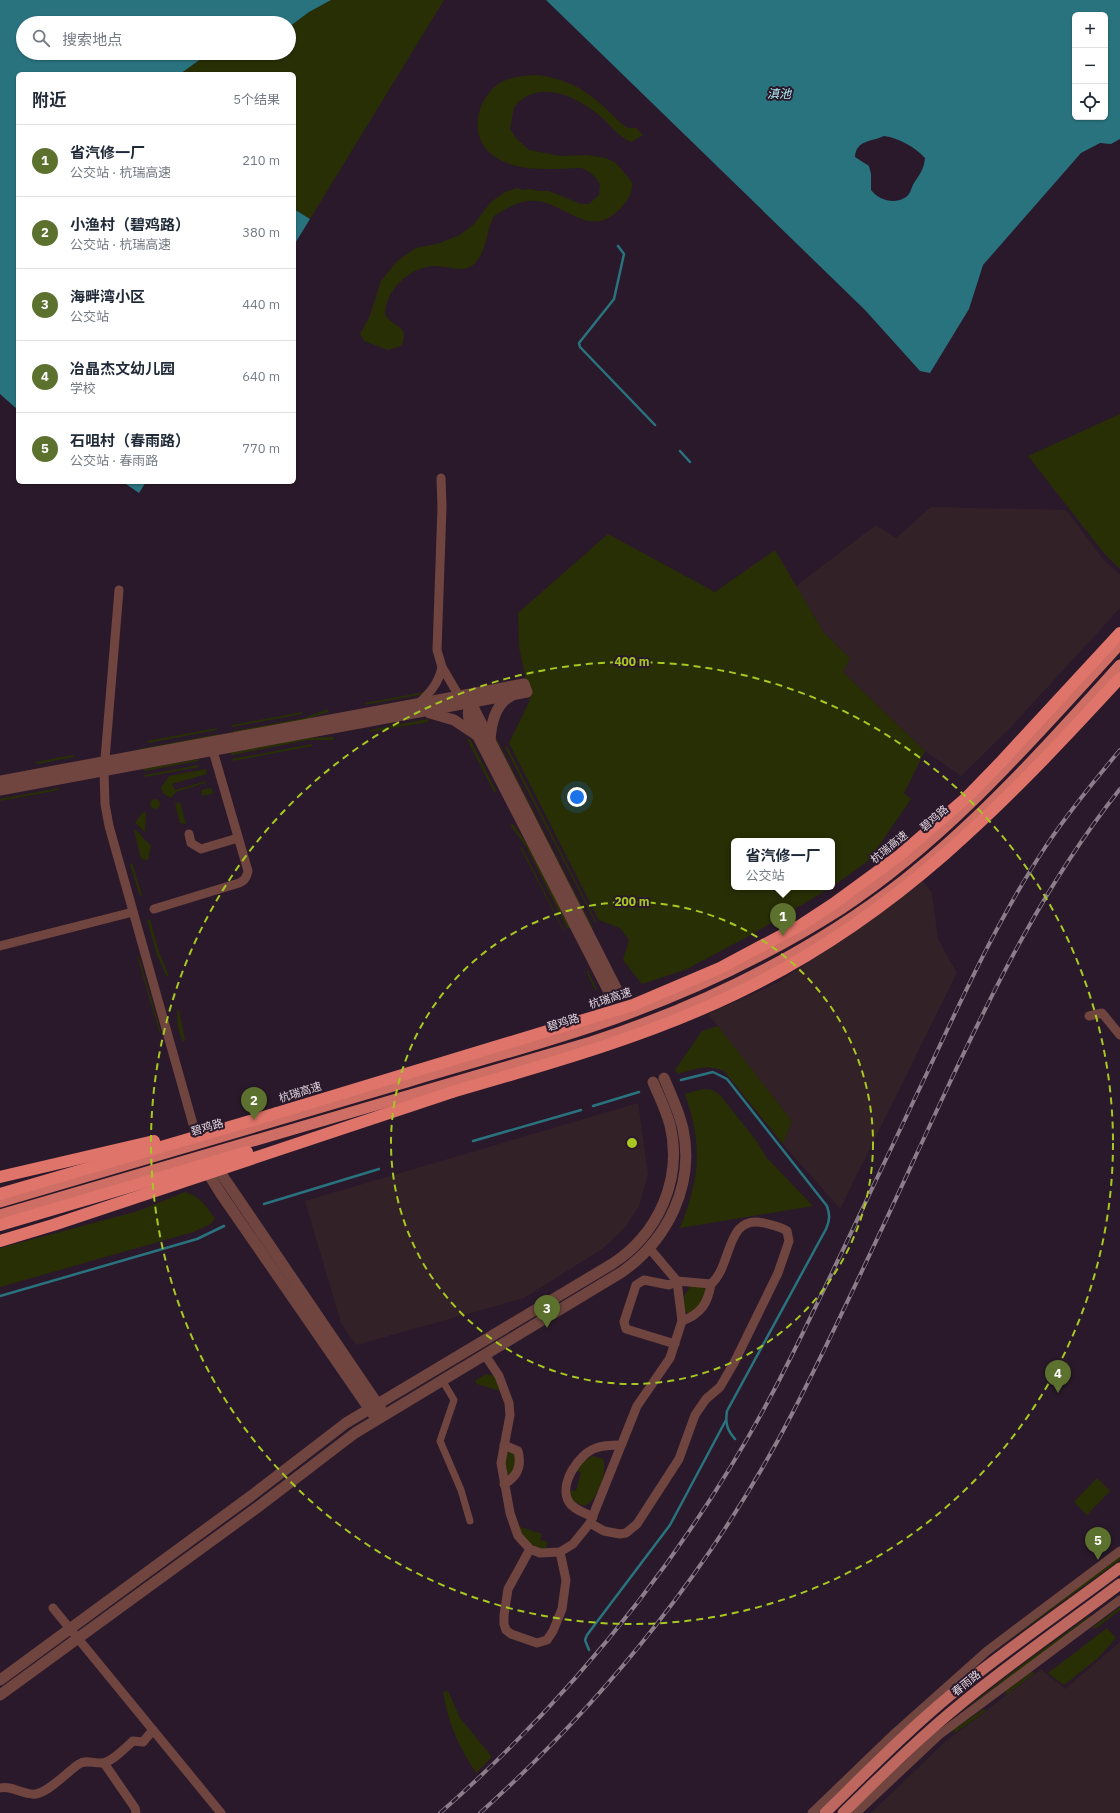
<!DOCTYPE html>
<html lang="zh">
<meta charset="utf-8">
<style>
body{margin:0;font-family:"IBM Plex Sans","Noto Sans SC",sans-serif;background:#f2f2f3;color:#1f2937}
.controls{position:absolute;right:12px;top:12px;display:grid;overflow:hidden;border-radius:6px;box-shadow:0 1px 3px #0004}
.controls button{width:36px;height:36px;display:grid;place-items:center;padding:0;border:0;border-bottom:1px solid #e0e1e3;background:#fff;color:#1f2937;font:20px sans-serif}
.you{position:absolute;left:577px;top:797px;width:14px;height:14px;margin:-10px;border:3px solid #fff;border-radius:50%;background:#1a73e8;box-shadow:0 0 0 6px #1a73e833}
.badge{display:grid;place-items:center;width:26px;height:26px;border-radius:50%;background:#5c712d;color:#fff;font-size:13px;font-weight:700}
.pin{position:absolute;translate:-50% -33px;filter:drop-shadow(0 1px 2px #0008)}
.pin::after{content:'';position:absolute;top:21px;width:14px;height:12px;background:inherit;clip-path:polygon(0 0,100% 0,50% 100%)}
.popup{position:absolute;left:731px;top:838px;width:104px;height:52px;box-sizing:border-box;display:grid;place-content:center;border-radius:6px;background:#fff;filter:drop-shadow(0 1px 3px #0005);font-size:13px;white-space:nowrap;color:#747a83}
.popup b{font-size:15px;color:#1f2937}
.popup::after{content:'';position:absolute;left:50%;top:100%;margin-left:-8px;border:8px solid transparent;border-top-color:#fff}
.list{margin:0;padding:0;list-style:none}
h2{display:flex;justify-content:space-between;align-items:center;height:52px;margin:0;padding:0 16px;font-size:17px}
h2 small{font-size:13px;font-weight:400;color:#747a83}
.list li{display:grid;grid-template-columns:26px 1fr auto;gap:12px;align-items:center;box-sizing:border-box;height:72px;padding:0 16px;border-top:1px solid #e0e1e3}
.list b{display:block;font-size:15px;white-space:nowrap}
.list p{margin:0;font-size:13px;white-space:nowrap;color:#747a83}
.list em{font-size:13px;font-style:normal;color:#747a83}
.icon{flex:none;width:22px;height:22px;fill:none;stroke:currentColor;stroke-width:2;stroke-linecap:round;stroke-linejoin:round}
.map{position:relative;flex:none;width:1120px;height:1813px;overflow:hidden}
.search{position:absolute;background:#fff;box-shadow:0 1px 3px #0004;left:16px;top:16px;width:280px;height:44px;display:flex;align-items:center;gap:10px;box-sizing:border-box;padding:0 14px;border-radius:22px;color:#747a83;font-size:15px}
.panel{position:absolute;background:#fff;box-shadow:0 1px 3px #0004;left:16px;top:72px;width:280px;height:412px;border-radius:6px}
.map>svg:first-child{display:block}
.industrial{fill:#332128}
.green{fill:#282f05}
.water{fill:#29737f;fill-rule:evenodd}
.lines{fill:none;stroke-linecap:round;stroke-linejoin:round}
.stream{stroke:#29737f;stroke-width:2.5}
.pedestrian{stroke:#704540;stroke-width:7}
.minor{stroke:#704540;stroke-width:9}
.tertiary{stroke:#704540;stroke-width:11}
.primary{stroke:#be675e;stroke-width:11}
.trunk{stroke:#ce6e64;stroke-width:11}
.motorway{stroke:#de746a;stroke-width:12}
.rail-casing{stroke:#8c7d8b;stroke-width:4}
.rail{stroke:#2a192a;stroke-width:2.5;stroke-dasharray:8;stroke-linecap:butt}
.motorway-bridge{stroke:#de746a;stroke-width:12}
.ring{fill:none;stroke:#a6c821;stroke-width:2;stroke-dasharray:7 5}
.labels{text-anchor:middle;stroke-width:4;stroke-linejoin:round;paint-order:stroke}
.street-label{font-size:11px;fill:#e0d4df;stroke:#2a192a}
.water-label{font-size:12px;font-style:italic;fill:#b1edf8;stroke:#2a192a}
.centre{fill:#a6c821;stroke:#2a192a;stroke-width:2}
.ring-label{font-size:12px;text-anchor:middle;font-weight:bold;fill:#a6c821;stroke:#2a192a;stroke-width:4;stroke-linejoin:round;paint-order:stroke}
</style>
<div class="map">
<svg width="1120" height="1813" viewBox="0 0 1120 1813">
<rect width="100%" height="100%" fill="#2a192a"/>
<g class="industrial">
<polygon points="931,507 1066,510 1102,558 1120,575 1120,608 1010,728 961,776 925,751 843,672 850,658 824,633 796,586 876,525 896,538"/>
<polygon points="923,881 932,893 938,939 957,973 840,1209 783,1144 792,1121 708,1014 775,984 845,938"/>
<polygon points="638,1103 648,1174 639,1207 622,1231 602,1249 524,1298 356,1345 341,1323 305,1201"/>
<polygon points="1120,1642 1120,1813 871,1813 945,1742 1041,1669 1065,1689"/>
</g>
<g class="green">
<path d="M 331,0 L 444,0 L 310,219 L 294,209 L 294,74 L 180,74 C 208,54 212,46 247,59 L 255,53 L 289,53 L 289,27 L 309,12 Z"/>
<path d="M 536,75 C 578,80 594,97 623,125 L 628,128 L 636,128 L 643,135 L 631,142 C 619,137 610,124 600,116 C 576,96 538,78 514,107 L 510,129 L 516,138 L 529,150 L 561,156 L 587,155 L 606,158 L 616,163 L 632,182 C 633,193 628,200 620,209 C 589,240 568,204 536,201 C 522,199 505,209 494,216 C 486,230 487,252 474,264 C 463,274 450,266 436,266 C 411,266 387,288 385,313 C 389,327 412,324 401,346 L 388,350 L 364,341 L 360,334 L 369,318 L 381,281 L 397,261 L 416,248 L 440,243 L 460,235 L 474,224 L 491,202 L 505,192 L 517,188 L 523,190 L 529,189 L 540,191 L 549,191 L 581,204 L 589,204 L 599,195 L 600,184 C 595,176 590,171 581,168 C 552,169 521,173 495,157 C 468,140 475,101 498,84 C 509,77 523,76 536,75 Z"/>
<polygon points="1120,414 1120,569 1104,553 1028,456"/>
<polygon points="608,534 715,592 775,550 824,633 850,658 843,672 925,751 904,793 911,799 869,860 832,887 832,841 734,841 734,887 832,887 747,937 687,969 642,984 623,960 629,940 620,928 599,920 509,743 530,700 519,647 518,613"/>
<polygon points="425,692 424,694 365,705 365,703"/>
<polygon points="328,709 328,712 302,721 233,733 233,731 304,718"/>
<polygon points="302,712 302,714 232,727 232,725"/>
<polygon points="428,719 428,722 370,732 370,730"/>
<polygon points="217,728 217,730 148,743 147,741"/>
<polygon points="218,734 220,736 138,751 139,749"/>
<polygon points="333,737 334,740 308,740 232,755 230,753 307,738"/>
<polygon points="467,739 470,739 496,791 494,792"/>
<polygon points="496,739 497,739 593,928 592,929"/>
<polygon points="312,744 312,746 233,761 232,759"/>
<polygon points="507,746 597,923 596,924 505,747"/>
<polygon points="73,755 74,757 37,764 36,762"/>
<polygon points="199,759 198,761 145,771 143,769"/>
<polygon points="199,765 199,767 145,777 144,775"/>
<polygon points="206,769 207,774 172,784 175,790 206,781 205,783 176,792 171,798 164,794 161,788 169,776"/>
<polygon points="59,788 59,790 0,801 0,799"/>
<polygon points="211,788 214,793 202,796 201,790"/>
<circle cx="155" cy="804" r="5"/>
<polygon points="180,802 186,824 180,823 175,804"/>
<polygon points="143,812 146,813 145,832 135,823"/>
<polygon points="513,824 529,847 570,928 567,928 527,848 510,825"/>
<polygon points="134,830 136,830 151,846 148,860 141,859"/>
<polygon points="520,847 522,847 564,930 563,930"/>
<polygon points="132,863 142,895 140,896 130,865"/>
<polygon points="147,919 150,920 159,952 169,976 167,977 157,955"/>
<polygon points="137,956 139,957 161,1032 160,1034"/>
<polygon points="586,971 588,971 597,990 595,990"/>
<polygon points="179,1010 185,1040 183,1042 178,1028 177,1011"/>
<path d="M 718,1026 L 792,1121 L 783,1144 L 724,1071 C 706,1064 695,1069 678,1074 L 675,1070 L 702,1031 Z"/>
<path d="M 703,1089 L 713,1090 L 720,1095 L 758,1143 L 766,1157 L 813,1206 L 680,1228 C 700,1177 703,1146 685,1094 Z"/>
<path d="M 185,1192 C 200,1196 207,1207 215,1219 L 209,1225 L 193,1232 L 0,1287 L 0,1248 L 138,1211 Z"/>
<polygon points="700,1285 705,1288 707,1292 702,1306 688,1314 684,1309 684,1296 690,1287"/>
<polygon points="486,1374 495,1376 500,1391 477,1384 475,1381"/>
<polygon points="508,1449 516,1456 515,1473 507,1476 505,1464"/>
<path d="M 593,1456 L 603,1459 C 608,1472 597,1502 584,1506 L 573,1501 L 570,1494 L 571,1490 L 576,1491 L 581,1472 L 576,1471 C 579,1464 586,1459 593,1456 Z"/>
<polygon points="1097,1478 1110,1491 1087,1515 1074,1502"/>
<path d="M 517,1526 L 542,1534 L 540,1540 L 548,1542 L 545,1550 C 531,1547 524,1538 517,1526 Z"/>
<polygon points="1120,1555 1120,1560 1001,1646 1000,1644"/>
<polygon points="1120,1607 1120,1610 1095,1629 1093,1627"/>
<polygon points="1089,1616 1090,1619 958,1714 1023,1664"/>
<polygon points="1107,1628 1116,1638 1097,1659 1064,1685 1048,1673"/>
<polygon points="1032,1672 1035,1673 1006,1695 1006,1691"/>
<path d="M 448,1691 L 460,1718 L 492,1757 L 476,1773 C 459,1747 448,1723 443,1692 Z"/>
<polygon points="984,1709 986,1711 955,1733 953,1730"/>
</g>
<g class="water">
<polygon points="0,0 331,0 309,12 289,27 289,23 23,23 23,53 209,53 180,74 18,74 18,410 0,394"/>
<path d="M 546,0 L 1120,0 L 1120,139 L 1111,144 L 1100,143 L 1081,153 L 983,265 L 969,309 L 930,373 L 920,371 L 865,310 ZM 1075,15 L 1105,15 L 1105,117 L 1075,117 ZM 884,136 C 899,138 915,147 925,158 C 924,169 920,174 914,183 C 912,186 911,191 909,194 C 899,206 879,201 871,190 L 871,174 L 869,166 L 855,157 C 856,140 871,142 884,136 Z"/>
<polygon points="231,53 255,53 247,59"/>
<polygon points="294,209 310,219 294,245"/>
<polygon points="123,482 146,482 139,493"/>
</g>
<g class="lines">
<g class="stream">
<polyline points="618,246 624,254 614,299 579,343 580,347 655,425"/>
<polyline points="680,451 690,462"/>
<path d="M 681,1080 L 713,1072 L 727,1079 L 827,1206 C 830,1215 830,1220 826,1229 L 727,1411 C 725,1423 727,1430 735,1439"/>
<polyline points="593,1106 639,1092"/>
<polyline points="473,1141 581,1110"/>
<polyline points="264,1204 379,1169"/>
<polyline points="0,1296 197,1239 224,1226"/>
<polyline points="589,1650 585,1640 587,1635 670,1525 726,1420"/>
</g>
<polyline class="pedestrian" points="442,1380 454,1400 440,1441 461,1490 470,1521"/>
<g class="minor">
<polyline points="441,478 442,507 437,650 442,667 459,696"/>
<polyline points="119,590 104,771 105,804 109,826 198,1142"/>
<path d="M 418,704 C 429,694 439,683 442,667"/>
<polyline points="189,834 191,843 201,849 238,838"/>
<path d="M 154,909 L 239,883 C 245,881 247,877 248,871 L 213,751"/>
<polyline points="0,946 133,912"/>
<polyline points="1089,1016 1102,1013 1120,1035"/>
<path d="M 682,1321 C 701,1314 708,1303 711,1284"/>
<polyline points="485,1355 499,1376 509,1403 510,1415 501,1463 510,1513 518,1536 530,1549 540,1553 560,1552 573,1544 590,1523 637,1406 670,1358 682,1321 677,1281 650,1249"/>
<path d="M 504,1445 L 518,1451 C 522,1466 517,1477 504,1484"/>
<path d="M 593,1517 C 585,1513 573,1509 569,1502 C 558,1485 579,1453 596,1448 C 604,1445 612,1445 621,1445"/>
<path d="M 590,1523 L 604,1531 L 620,1534 L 626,1533 L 637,1524 L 679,1459 L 695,1415 L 706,1399 L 720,1387 L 734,1363 L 778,1273 L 789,1241 L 787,1231 C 780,1226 772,1225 764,1223 C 725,1214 733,1265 711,1284 L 677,1281 L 669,1285 L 644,1280 L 636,1285 L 624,1322 L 626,1329 L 675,1344"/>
<polyline points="530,1549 508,1589 504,1615 504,1624 506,1630 511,1634 537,1643 547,1640 553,1631 562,1609 566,1580 560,1552"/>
<polyline points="53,1608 221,1813"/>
<polyline points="104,1763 135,1808 136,1813"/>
<path d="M 0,1788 C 12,1785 24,1796 36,1794 C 49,1792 67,1772 79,1764 C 87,1759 94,1764 103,1763 C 113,1761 125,1748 133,1741 L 143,1742 L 153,1730"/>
<polyline points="812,1813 895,1733 987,1651 1120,1551"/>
<polyline points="856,1813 939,1735 1120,1600"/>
</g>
<g class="tertiary">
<path d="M 466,701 L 471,703 L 616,988 L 608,990 L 469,719 C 467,711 469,705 475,699"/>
<polyline points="430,713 454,720 475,734"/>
<path d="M 490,741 C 491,724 495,704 511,696"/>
<polyline points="0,781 524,684 527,692 0,790"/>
<polyline points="218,1162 222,1175 381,1409"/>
<polyline points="208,1165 211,1178 221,1194 373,1414"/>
<path d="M 0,1680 L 251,1496 L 346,1423 L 612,1264 C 658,1234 683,1180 670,1125 C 666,1110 659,1096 653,1082"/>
<path d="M 0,1695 L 258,1507 L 355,1433 L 622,1272 C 667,1240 695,1186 683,1129 C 679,1111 671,1095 664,1078"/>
</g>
<g class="primary">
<path d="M 825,1813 C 867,1772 908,1730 953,1693 C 1007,1649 1064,1610 1120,1568"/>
<path d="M 843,1813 C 882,1775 920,1737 962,1703 C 1013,1661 1067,1624 1120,1584"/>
</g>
<g class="trunk">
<path d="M 0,1202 C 136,1162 271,1122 407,1082 C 478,1060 552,1042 622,1016 C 699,988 772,953 841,909 C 949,838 1034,738 1120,644"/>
<path d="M 0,1215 L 591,1042 C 704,1005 810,953 904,880 C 984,817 1052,740 1120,665"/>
</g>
<g class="motorway">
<path d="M 452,1092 C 548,1064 646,1037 737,993 C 896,917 1003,805 1120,678"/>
<polyline points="277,1113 633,1005 720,968 801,925 833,904 900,855 966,798 999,764 1120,633"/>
</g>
<defs>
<g id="rail">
<path d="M 440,1813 C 586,1685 706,1529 792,1355 C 838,1262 882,1167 927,1073 C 963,996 999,917 1046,846 C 1068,813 1094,781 1120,750"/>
<path d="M 480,1813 C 607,1699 716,1562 794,1410 C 847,1307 895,1200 944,1095 C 994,988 1046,882 1120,789"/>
</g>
</defs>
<use href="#rail" class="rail-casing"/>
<use href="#rail" class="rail"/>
<g class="motorway-bridge">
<polyline points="0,1177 154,1141"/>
<polyline points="0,1194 277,1113"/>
<polyline points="0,1225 247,1152"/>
<polyline points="0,1241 53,1225 452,1092"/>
</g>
</g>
<g class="ring">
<circle cx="632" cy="1143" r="241"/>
<circle cx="632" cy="1143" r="481"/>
</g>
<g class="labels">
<g class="street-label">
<text transform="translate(934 818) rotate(-41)" y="4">碧鸡路</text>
<text transform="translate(889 847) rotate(-39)" y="4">杭瑞高速</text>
<text transform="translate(610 998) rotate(-18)" y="4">杭瑞高速</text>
<text transform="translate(563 1022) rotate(-17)" y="4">碧鸡路</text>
<text transform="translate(300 1092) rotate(-17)" y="4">杭瑞高速</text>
<text transform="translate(207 1127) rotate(-16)" y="4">碧鸡路</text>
<text transform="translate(966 1683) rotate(-39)" y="4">春雨路</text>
</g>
<g class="water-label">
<text x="779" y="98">滇池</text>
</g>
</g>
<circle cx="632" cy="1143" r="6" class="centre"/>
<g class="ring-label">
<text x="632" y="666">400 m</text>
<text x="632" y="906">200 m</text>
</g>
</svg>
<div class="controls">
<button>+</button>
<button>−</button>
<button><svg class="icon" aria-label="locate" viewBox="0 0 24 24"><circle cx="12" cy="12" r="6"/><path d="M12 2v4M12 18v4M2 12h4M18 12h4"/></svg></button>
</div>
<div class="you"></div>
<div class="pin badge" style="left:783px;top:936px">1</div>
<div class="popup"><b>省汽修一厂</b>公交站</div>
<div class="pin badge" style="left:254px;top:1120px">2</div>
<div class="pin badge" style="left:547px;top:1328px">3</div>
<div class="pin badge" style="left:1058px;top:1393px">4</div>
<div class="pin badge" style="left:1098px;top:1560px">5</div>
<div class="search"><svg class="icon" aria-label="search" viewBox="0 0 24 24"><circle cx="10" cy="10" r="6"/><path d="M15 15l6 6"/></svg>搜索地点</div>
<section class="panel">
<h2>附近<small>5个结果</small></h2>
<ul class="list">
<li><span class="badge">1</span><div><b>省汽修一厂</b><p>公交站 · 杭瑞高速</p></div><em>210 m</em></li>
<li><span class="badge">2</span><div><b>小渔村（碧鸡路）</b><p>公交站 · 杭瑞高速</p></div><em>380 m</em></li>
<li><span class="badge">3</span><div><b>海畔湾小区</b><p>公交站</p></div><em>440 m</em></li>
<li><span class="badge">4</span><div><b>冶晶杰文幼儿园</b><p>学校</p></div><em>640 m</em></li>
<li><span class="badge">5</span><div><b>石咀村（春雨路）</b><p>公交站 · 春雨路</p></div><em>770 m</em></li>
</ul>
</section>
</div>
